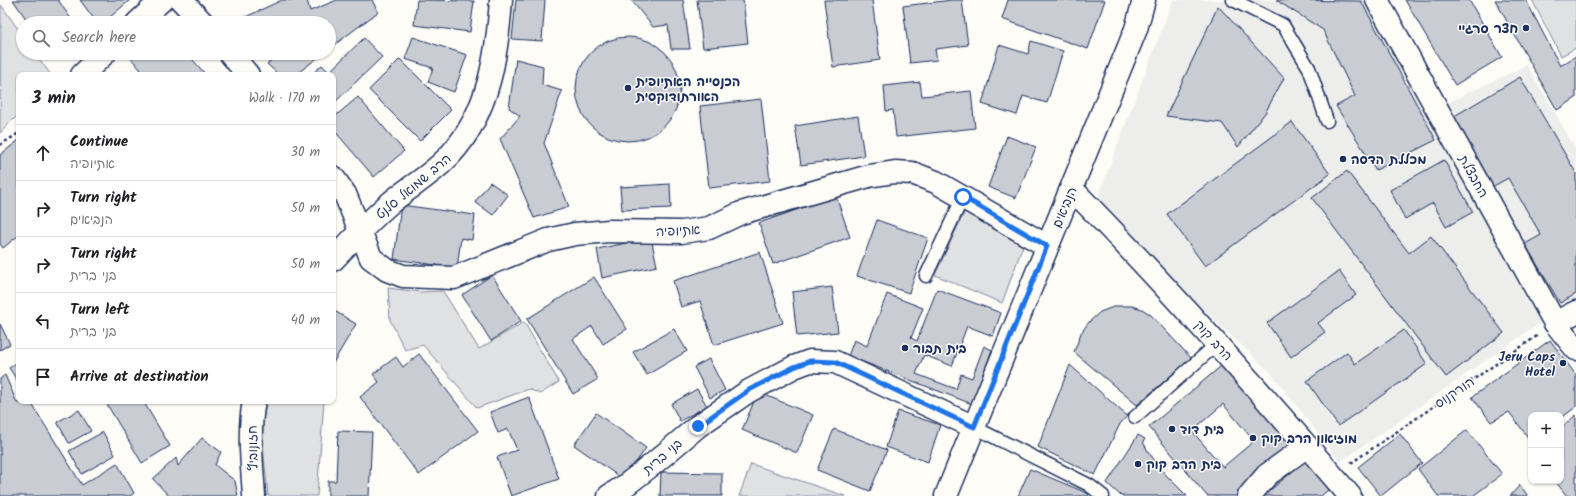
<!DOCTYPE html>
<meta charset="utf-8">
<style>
body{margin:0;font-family:Kalam,"Playpen Sans Hebrew",sans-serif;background:#f6f6f6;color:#202124}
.controls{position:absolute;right:12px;bottom:12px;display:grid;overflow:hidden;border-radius:8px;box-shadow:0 1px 3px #0004}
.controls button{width:36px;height:36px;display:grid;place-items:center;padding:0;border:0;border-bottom:1px solid #e0e0e0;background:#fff;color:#202124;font:20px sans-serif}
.stop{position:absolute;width:12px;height:12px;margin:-9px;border:3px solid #1a73e8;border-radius:50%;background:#fff}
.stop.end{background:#1a73e8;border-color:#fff;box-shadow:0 1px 4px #0008}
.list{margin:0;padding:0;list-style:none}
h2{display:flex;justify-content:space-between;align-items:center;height:52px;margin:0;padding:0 16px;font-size:17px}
h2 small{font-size:13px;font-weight:400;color:#757577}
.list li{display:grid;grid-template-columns:26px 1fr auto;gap:12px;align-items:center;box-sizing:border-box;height:56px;padding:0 16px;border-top:1px solid #e0e0e0}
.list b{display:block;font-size:15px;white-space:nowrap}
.list p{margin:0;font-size:13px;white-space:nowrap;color:#757577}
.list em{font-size:13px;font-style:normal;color:#757577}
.icon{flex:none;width:22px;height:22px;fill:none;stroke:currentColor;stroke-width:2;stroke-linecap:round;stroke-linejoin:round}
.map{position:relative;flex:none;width:1576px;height:496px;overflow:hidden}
.search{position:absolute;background:#fff;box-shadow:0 1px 3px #0004;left:16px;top:16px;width:320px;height:44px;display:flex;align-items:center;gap:10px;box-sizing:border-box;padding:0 14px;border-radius:22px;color:#757577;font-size:15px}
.panel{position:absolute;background:#fff;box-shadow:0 1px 3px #0004;left:16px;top:72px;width:320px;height:332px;border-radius:8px}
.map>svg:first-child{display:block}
.built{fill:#edeeec}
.green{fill:#e0e1e3;stroke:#7e88a0}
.building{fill:#c9ccd3;stroke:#1b2f5e;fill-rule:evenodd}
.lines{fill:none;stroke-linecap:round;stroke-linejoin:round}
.lane-casing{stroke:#1b2f5e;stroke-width:15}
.street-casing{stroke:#1b2f5e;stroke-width:25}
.secondary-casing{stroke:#1b2f5e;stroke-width:25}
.path{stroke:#1b2f5e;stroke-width:2.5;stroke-dasharray:3 3;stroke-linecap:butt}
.lane{stroke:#fdfcf7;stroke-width:12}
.street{stroke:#fdfcf7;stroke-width:22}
.secondary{stroke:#fdfcf7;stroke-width:22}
.route{stroke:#1a73e8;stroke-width:5}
.poi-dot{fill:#1b2f5e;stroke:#fdfcf7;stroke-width:1.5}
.labels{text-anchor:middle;stroke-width:3;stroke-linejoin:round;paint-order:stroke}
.poi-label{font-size:13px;font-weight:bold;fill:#1b2f5e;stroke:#fdfcf7;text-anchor:start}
.street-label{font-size:13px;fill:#1b2f5e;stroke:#fdfcf7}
</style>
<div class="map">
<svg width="1576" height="496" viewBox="0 0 1576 496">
<rect width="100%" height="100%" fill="#fdfcf7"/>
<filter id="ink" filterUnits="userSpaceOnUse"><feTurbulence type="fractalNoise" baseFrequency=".025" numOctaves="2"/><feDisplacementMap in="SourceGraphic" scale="8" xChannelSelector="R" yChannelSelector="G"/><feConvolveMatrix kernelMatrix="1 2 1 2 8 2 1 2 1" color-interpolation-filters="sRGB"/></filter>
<g filter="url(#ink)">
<polygon class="built" points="1173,0 1370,0 1430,111 1527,65 1576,149 1576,303 1531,329 1340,462 1272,374 1094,207"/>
<g class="green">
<polygon points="1532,0 1576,0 1576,48 1561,56"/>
<polygon points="1,5 23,36 23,53 35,53 51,75 19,75 19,114 0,133"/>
<polygon points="965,211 1023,246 1002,303 935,275"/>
<polygon points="388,288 420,292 443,291 479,349 524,322 559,382 540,394 529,389 477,408 423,345 405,350 390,320"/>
<path d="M 267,401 L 324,401 L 317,496 L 268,496 C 266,470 258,424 267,401 Z"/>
<polygon points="751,464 845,496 739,496"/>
</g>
<g class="building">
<polygon points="13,0 58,0 74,23 29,23"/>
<polygon points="80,0 130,0 103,23 97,23"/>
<polygon points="282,0 307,0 310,11 337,0 372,0 378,12 329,49 329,23 238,23 237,21"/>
<polygon points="417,0 474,1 470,32 414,25"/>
<polygon points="516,0 545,0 542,41 512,39"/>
<polygon points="631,0 683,0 690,49 671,49 668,25 653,27"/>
<polygon points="697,0 743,0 748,43 703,48"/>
<polygon points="824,0 872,0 880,60 833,67"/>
<polygon points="952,0 962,0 968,45 935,49 937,60 910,63 903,6"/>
<polygon points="1008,0 1105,0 1088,49 1002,19"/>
<polygon points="1276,0 1361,1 1436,140 1376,170 1336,106 1355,96 1323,30"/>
<polygon points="1405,0 1469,0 1502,57 1455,85"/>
<polygon points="1495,0 1526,0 1560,66 1576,56 1576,98 1557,110"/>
<polygon points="1218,6 1284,78 1265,113 1238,147 1222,123 1166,116"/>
<polygon points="175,17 180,23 167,23"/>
<polygon points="413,37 467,55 454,92 428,82 433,68 405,59"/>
<circle cx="628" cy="89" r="52"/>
<polygon points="364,38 382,57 333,104 333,75 311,75 322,65 329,72"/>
<polygon points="1031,41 1063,51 1047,103 1023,96 1017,115 982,104 999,45 1028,54"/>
<polygon points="132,53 187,53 206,75 134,75 141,70 129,56"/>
<polygon points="280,53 324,53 295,75 279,75 267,64"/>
<polygon points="400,59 451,110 420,141 369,90"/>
<polygon points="516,59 543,66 542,85 562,91 544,143 569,207 534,218 500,139 520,116 509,108"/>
<polygon points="1520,77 1576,173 1576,294 1560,303 1525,244 1541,235 1508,178 1492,187 1451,118"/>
<polygon points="920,82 922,96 971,91 975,128 896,137 893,110 886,111 884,86"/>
<polygon points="358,97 404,151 374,177 333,129 333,118"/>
<polygon points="761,99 770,181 709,188 700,106"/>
<polygon points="858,116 864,156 801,165 795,126"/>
<polygon points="1292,122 1330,174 1205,266 1167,214"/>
<polygon points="1007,136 1036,147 1016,198 988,187"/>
<polygon points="19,140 19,235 3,248 0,244 0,155"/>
<polygon points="1444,160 1473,212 1446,227 1433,203 1405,219 1390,190"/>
<polygon points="1347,171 1409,253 1431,236 1504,333 1446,377 1312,198"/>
<polygon points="490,182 508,195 493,215 475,202"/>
<polygon points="670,184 671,208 622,210 620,187"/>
<polygon points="836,196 850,237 773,264 759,223"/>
<polygon points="401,205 475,215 472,240 461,238 457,268 394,259"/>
<polygon points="877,220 928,238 909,293 857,276"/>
<polygon points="651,238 657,266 602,278 597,249"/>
<polygon points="760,252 783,323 714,345 700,301 681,307 673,281"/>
<polygon points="1339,271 1356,295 1318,323 1325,332 1291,357 1267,323"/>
<polygon points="492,275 521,321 491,341 462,295"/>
<polygon points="594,277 627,329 603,344 592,326 573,339 598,379 573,394 527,319"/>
<polygon points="832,287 838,332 797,336 792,292"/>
<polygon points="937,289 1001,313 993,336 967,326 952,366 924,355 916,374 956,389 961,374 972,378 984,346 992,350 972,404 848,356 854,340 867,346 887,294 923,308 911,338 917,341"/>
<polygon points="1116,306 1132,306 1142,309 1151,315 1191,358 1137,405 1074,352 1081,333 1089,322 1100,312"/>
<polygon points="333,310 356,324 333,363"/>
<polygon points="0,324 10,344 0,350"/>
<polygon points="674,329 687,351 647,375 633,352"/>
<polygon points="1404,330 1427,364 1338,426 1307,381 1347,352 1355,364"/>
<polygon points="1550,340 1576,375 1576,407 1561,418 1561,415 1531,415 1530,440 1509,412 1491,422 1472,397"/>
<polygon points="419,354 478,431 419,475 360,397 379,382 373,374 396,357 403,367"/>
<polygon points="709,359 725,390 710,398 694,367"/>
<polygon points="19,361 19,383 9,368"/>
<path d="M 1227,361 L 1297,445 L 1237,496 L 1207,496 L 1149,427 ZM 1223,404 L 1254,441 L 1223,467 L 1192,431 Z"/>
<polygon points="1070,365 1127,416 1120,424 1095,475 1038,447"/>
<polygon points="5,375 17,403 30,401 82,485 117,463 134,493 130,496 0,496 0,379"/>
<polygon points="697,389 707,406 680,421 671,404"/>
<polygon points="758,392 813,415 797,453 742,430"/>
<polygon points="529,397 559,479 511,496 497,457 517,450 508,429 498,433 490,412"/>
<polygon points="105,401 143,401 170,446 142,463"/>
<polygon points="79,410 91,431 69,443 57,422"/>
<polygon points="898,411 940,425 928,462 886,447"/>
<polygon points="596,413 646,448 624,480 574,445"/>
<polygon points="1576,415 1576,496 1567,496 1555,481 1561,481 1561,428"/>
<polygon points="834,429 887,450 870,491 817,470"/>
<polygon points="1467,430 1502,474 1473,496 1438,496 1418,469"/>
<polygon points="338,431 372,432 369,496 328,496 328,481 336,481"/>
<polygon points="103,432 115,455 82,474 69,451"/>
<polygon points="1400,434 1422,463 1381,496 1358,467"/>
<polygon points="1138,435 1145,439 1143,442 1149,453 1165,474 1187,496 1121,496 1107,483"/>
<polygon points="202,438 221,452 215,465 235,481 238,496 169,496 153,479 176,458 178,466"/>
<polygon points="1310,457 1334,485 1321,496 1263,496"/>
<polygon points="1030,469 1089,494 1088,496 1018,496"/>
<polygon points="661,472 722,473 722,496 660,496"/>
<polygon points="1520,485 1528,496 1510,496"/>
</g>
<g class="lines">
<defs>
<g id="lane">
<polyline points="1233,0 1283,25 1309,68 1327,121"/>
<polyline points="926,276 963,197"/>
<polyline points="1135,417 1218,343"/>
<polyline points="974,427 1089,485 1103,496"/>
</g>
<g id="street">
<polyline points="181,0 203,23"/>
<polyline points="1377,0 1555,323 1576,349"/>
<polyline points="137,23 162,0"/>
<polyline points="230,53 248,75"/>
<polyline points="82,75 105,53"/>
<polyline points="333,177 345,194 371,258 387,270 403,276 454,278 548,240 575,234 609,231 682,232 709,228 741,213 869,176 895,172 912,173 936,182 1047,246"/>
<path d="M 1072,189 C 1169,288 1260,391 1350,496"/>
<path d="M 333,260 C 351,241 369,221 389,204 C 409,187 432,175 450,155 C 489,113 497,55 501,0"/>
<polyline points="1555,323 1576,312"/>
<path d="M 254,496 C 252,465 248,432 254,401"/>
<polyline points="609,496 626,485 653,464 698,426 749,391 794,367 810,361 835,362 974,427"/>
<polyline points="1249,496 1267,475 1307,446"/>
</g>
<polyline id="secondary" points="946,496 1121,66 1136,29 1144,0"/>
</defs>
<use href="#lane" class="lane-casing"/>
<use href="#street" class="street-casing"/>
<use href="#secondary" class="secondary-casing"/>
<g class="path">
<polyline points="0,145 19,133"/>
<polyline points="1351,463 1537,336"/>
</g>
<use href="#lane" class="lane"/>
<use href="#street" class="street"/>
<use href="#secondary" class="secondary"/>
</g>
</g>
<g class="lines" filter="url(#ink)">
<polyline class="route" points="698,426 749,390 794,367 810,361 835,362 974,427 1047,246 963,197"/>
</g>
<g class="poi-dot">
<circle cx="1526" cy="28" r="4"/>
<circle cx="628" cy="88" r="4"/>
<circle cx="1343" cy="159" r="4"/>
<circle cx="905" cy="348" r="4"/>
<circle cx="1563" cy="363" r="4"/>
<circle cx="1172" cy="429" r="4"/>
<circle cx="1253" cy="438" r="4"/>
<circle cx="1138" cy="464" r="4"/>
</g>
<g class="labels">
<g class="poi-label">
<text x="1518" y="33" text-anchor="end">חצר סרגיי</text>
<text x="636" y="86">הכנסייה האתיופית<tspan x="636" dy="15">האורתודוקסית</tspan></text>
<text x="1351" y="164">מכללת הדסה</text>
<text x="913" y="353">בית תבור</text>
<text x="1555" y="361" text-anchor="end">Jeru Caps<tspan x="1555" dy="15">Hotel</tspan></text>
<text x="1180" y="434">בית דוד</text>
<text x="1261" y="443">מוזיאון הרב קוק</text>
<text x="1146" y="469">בית הרב קוק</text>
</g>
<g class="street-label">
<text transform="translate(1474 176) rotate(61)" y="5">החבצלת</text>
<text transform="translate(413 186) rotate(-40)" y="5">הרב שמואל סלנט</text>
<text transform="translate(1064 207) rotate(-67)" y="5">הנביאים</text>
<text transform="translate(678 230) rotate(-3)" y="5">אתיופיה</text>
<text transform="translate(1214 340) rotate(48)" y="5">הרב קוק</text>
<text transform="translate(1454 392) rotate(-34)" y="5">הורקנוס</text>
<text transform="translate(252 448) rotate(-91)" y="5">חזונוביץ</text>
<text transform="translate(662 456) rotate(-40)" y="5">בני ברית</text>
</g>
</g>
</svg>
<div class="controls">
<button>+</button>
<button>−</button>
</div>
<div class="stop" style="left:963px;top:197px"></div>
<div class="stop end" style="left:698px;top:426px"></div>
<div class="search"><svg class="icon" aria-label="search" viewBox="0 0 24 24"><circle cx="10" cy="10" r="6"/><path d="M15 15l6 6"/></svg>Search here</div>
<section class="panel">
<h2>3 min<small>Walk · 170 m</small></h2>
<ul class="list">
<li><svg class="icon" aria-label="ahead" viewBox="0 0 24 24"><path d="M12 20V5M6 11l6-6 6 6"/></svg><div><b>Continue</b><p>אתיופיה</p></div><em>30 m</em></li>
<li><svg class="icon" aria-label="right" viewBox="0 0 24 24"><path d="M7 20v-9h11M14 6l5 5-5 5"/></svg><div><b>Turn right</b><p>הנביאים</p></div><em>50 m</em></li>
<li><svg class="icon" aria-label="right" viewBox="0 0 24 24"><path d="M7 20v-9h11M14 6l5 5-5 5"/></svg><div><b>Turn right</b><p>בני ברית</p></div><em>50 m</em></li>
<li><svg class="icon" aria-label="left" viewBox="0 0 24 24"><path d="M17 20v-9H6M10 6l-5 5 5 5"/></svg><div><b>Turn left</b><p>בני ברית</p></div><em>40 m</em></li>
<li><svg class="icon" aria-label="arrive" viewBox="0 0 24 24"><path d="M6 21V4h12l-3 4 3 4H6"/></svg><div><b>Arrive at destination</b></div></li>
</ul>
</section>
</div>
